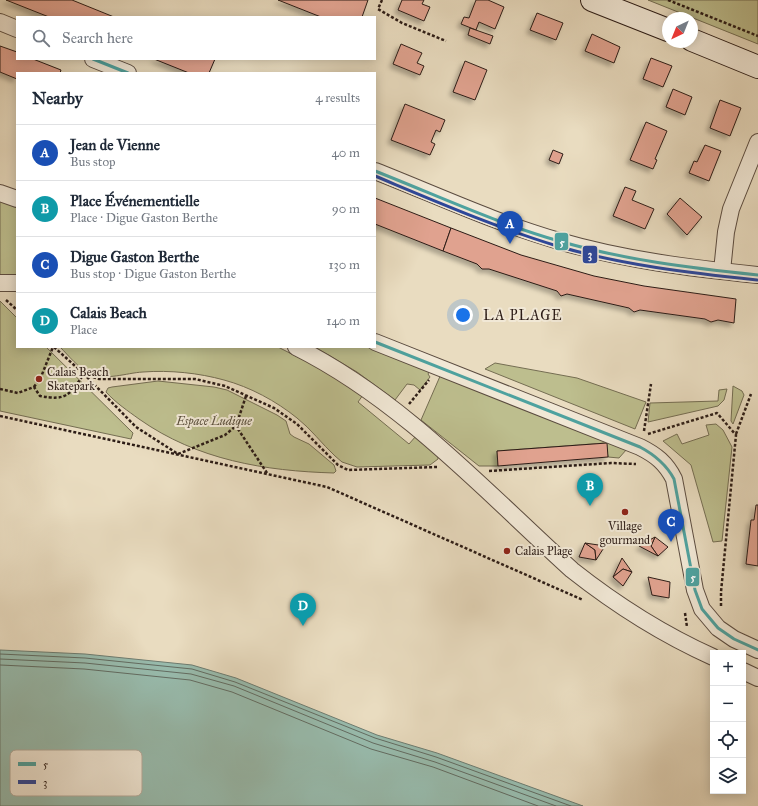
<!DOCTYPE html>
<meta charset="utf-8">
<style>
body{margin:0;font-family:"IM FELL Great Primer",serif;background:#f6f6f7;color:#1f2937}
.controls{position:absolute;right:12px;bottom:12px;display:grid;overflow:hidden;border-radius:0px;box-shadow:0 2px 10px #0003}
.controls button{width:36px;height:36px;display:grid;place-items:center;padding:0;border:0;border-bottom:1px solid #e0e1e3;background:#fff;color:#1f2937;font:20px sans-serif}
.compass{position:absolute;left:662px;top:12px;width:36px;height:36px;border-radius:50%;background:#fff;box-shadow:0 2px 10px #0003;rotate:223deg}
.you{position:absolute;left:463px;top:315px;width:14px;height:14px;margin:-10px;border:3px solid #fff;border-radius:50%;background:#1a73e8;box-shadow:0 0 0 6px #1a73e833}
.badge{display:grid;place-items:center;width:26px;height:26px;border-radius:50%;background:#2563eb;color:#fff;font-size:13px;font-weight:700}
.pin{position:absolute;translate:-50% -33px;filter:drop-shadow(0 1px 2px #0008)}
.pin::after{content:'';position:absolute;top:21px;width:14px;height:12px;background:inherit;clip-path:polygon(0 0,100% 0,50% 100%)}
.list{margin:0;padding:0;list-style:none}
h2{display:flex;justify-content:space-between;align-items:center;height:52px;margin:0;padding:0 16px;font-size:17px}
h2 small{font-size:13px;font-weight:400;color:#747a83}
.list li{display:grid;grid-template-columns:26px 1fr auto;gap:12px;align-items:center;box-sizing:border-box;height:56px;padding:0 16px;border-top:1px solid #e0e1e3}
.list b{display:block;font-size:15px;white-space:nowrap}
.list p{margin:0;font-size:13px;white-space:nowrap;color:#747a83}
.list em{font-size:13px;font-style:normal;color:#747a83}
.icon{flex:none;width:22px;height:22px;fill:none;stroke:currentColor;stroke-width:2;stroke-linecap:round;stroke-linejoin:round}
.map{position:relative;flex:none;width:758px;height:806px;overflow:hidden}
.search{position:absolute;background:#fff;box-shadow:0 2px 10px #0003;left:16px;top:16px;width:360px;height:44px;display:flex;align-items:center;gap:10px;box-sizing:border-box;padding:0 14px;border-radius:0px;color:#747a83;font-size:15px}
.panel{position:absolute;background:#fff;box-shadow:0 2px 10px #0003;left:16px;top:72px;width:360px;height:276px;border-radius:0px}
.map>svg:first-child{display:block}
.green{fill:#bdbe8e;stroke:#746d52}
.water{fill:#98bcae;stroke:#6d7c71}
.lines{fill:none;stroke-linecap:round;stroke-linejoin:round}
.shore{stroke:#626c62;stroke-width:1}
.building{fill:#e0a28f;stroke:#2c1c16;filter:url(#shadow)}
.street-casing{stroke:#5b4c40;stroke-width:18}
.secondary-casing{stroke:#2c1c16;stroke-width:24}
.path{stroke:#2c1c16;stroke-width:2.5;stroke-dasharray:3 2;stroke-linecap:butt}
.street{stroke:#f1e8d6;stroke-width:16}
.secondary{stroke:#f1e8d6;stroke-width:22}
.bus-1-casing{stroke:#f1e8d6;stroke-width:6}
.bus-2-casing{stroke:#f1e8d6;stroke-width:6}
.bus-1{stroke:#4ea29f;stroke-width:3}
.bus-2{stroke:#2e4799;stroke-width:3}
.poi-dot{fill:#8f2418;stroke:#f1e8d6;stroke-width:1.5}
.labels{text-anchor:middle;stroke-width:4;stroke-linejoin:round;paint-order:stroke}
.poi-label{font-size:12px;fill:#2c1c16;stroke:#f1e8d6;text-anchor:start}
.park-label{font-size:12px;font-style:italic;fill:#584d3a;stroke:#f1e8d6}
.quarter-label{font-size:14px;letter-spacing:1px;fill:#2c1c16;stroke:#f1e8d6}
.key{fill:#f1e8d6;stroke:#b6ab9c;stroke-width:1}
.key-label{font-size:11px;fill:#2c1c16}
.line-badge{stroke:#f1e8d6;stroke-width:1.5}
.badge-label{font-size:11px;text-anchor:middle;font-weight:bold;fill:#fff}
</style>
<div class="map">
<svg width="758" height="806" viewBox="0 0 758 806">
<defs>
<filter id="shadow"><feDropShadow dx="-3.5" dy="3.5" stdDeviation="2" flood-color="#0004"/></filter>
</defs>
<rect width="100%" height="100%" fill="#e9dcc0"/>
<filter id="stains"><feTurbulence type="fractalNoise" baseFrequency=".005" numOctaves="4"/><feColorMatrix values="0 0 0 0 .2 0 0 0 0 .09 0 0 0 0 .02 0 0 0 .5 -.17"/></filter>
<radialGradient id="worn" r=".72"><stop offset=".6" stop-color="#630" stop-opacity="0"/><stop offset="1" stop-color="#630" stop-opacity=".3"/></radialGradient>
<g class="green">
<polygon points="648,0 758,0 758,44"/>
<polygon points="0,199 17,205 17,276 0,276"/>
<polygon points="0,301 17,318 17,347 46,347 133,433 131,439 0,411"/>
<path d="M 60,347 L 278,347 L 323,370 L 363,395 L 358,402 L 409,444 L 416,436 L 438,456 L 438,459 L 430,465 L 357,467 L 342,462 L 335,456 C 322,444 311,429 297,418 C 276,401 250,387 224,380 C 199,373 170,370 143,372 C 125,373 108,381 90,373 C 78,368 69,356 60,347 Z"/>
<polygon points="315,347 372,347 430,370 428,374 430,377 420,390 414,385 407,384 395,400 357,372"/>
<polygon points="495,363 577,378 646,402 635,429 485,369"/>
<polygon points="441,374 627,449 619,458 608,457 606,443 497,451 498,466 479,466 421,420"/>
<path d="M 158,381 L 214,387 L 227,390 L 277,415 L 286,421 L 290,434 L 294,437 L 309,444 L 334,465 L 336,471 L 334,473 C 265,471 197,460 139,419 C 128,411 116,403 106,392 L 108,388 L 112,387 Z"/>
<polygon points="733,386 742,391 744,395 733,424 731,421"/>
<polygon points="727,389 724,400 718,406 648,422 650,403 718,401 719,390"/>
<polygon points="716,424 723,430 732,447 722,541 713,542 691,465 663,441 677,434 682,444 709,435 706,425"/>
</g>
<polygon class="water" points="0,650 85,654 192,665 236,678 377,735 437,753 583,806 0,806"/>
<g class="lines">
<g class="shore">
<polyline points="0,654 85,658 192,669 235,682 375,738 436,757 571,806"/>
<polyline points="0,659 85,663 191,674 234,686 373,743 435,762 556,806"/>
<polyline points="0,665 84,669 190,680 232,692 371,749 433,767 538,806"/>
</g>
</g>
<g class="building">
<polygon points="6,0 72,0 114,17 49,17"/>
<polygon points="278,0 368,0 362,17 321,17"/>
<polygon points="402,0 424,0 422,4 430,7 424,21 398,10"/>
<polygon points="476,0 488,0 504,7 495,29 479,22 476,30 461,24 464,17 469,18"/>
<polygon points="537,13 563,23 556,40 530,30"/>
<polygon points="470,28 493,36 490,44 468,35"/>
<polygon points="592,34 620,47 614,63 585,51"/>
<polygon points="401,44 422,53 417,63 424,66 420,75 393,64"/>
<polygon points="0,46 17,52 17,59 33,59 61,70 60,73 17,73 17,79 0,72"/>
<polygon points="651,58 672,66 663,87 643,79"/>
<polygon points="154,59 215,59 209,73 189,73"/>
<polygon points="465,61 487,70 475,100 453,92"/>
<polygon points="673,89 692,97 685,115 666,107"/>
<polygon points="720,100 741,108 730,136 710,128"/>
<polygon points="405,104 445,120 440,132 436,130 431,142 435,144 430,155 391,140"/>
<polygon points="646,122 667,131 655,159 657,160 653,169 630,160"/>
<polygon points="705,145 721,151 709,181 689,173 694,161 697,162"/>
<polygon points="553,150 563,154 559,164 549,160"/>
<polygon points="625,187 636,191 632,200 654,209 645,229 613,216"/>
<polygon points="375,198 451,228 443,251 375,224"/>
<polygon points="680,198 702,217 687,235 667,214"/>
<polygon points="451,228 521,255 594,276 644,286 736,299 734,323 718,320 711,322 705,319 640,310 634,312 629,308 567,294 561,296 557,291 489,269 482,269 477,264 443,251"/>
<polygon points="607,443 608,457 498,466 497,451"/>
<polygon points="756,505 758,505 758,566 746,564 751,520 754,520"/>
<polygon points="655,537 668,547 658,556 651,546"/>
<polygon points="655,537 651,546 658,556 639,546"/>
<polygon points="585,543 595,550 596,560 579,557"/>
<polygon points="585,543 605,546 596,560 595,550"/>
<polygon points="622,558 632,572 623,569 613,577"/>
<polygon points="623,569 632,572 623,586 613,577"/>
<polygon points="648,577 670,582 669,598 652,595"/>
</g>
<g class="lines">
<defs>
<g id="street">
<polyline points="0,22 17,29"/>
<polyline points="93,59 128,73"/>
<path d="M 375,171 C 436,195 496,223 559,241 C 624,260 690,268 758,275"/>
<polyline points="0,193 17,199"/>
<polyline points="722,271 726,232 731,209 758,142"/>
<polyline points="0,283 17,283"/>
<path d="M 375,342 L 640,447 C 656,455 666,463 674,479 L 695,590 L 702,609 L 718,628 L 734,639 L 758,650"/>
<path d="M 296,347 C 402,400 485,491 572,570 C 615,604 664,635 713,657"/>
<polyline points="743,671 758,678"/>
</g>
<g id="secondary">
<polyline points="592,0 668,30"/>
<polyline points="692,40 758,67"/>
</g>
</defs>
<use href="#street" class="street-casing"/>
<use href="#secondary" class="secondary-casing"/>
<g class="path">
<polyline points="382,0 378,9 402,23 446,41"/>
<polyline points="668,0 758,36"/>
<polyline points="6,300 17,310"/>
<polyline points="54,347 84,374 99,379 195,379 225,386 274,408 297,424 338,465 348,470 437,467"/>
<polyline points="34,387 41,377 53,347"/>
<path d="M 0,389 L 18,393 L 34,387 L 40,396 C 67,401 69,395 84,374 L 136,427 L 178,454 L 225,435 L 236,426"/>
<polyline points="246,396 236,426 267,473"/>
<polyline points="409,404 429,380"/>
<polyline points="0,416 327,487 583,600"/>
<polyline points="644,431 651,384"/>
<polyline points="648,434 717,413 736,435 721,592 721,606"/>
<polyline points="736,434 751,394"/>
<polyline points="489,471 611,463 636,464"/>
<polyline points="685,613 687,627"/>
</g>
<use href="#street" class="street"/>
<use href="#secondary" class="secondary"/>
<defs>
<g id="bus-1">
<polyline points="93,59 128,73"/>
<path d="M 375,171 C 436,195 496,223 559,241 C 624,260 691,268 758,275"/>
<path d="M 375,342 L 640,447 C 655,455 666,464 674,479 L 695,590 L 702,609 L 718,628 L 734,639 L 758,650"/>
</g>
<path id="bus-2" d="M 375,176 C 435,201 495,227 557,246 C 622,265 690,273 757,280"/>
</defs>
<use href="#bus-1" class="bus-1-casing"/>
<use href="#bus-2" class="bus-2-casing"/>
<use href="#bus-1" class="bus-1"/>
<use href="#bus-2" class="bus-2"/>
</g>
<g class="poi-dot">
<circle cx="39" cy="379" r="4"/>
<circle cx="625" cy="512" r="4"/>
<circle cx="507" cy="551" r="4"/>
</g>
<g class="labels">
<g class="poi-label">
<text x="47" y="376">Calais Beach<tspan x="47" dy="14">Skatepark</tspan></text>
<text x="625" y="530" text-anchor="middle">Village<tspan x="625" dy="14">gourmand</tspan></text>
<text x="515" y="555">Calais Plage</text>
</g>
<g class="park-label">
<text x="214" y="425">Espace Ludique</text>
</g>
<g class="quarter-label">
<text x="523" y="320">LA PLAGE</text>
</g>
</g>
<rect x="10" y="750" width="132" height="46" rx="6" class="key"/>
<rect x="18" y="762" width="18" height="4" fill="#4ea29f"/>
<rect x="18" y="780" width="18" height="4" fill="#2e4799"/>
<g class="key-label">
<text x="43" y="768">5</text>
<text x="43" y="786">3</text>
</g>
<g class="line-badge">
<rect x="554" y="232" width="15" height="19" rx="4" fill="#4ea29f"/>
<rect x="582" y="245" width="16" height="19" rx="4" fill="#2e4799"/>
<rect x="685" y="567" width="15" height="20" rx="4" fill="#4ea29f"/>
</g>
<g class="badge-label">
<text x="562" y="246">5</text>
<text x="590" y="258">3</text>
<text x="693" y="581">5</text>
</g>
<rect width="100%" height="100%" filter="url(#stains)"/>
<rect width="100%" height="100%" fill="url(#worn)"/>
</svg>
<div class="controls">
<button>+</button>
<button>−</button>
<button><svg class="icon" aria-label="locate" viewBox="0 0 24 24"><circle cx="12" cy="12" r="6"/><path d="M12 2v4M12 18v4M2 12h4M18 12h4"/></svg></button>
<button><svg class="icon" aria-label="layers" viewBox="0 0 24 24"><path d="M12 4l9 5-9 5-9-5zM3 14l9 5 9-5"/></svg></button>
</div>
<svg class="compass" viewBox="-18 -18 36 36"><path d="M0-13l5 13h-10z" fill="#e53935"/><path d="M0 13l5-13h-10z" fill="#747a83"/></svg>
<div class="you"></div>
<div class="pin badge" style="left:510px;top:244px;background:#1a4fb4">A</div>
<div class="pin badge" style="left:590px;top:506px;background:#0f9aa8">B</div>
<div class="pin badge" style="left:671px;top:542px;background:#1a4fb4">C</div>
<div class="pin badge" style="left:303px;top:626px;background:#0f9aa8">D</div>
<div class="search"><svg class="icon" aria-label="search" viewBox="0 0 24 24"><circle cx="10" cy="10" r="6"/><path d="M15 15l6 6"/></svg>Search here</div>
<section class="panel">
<h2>Nearby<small>4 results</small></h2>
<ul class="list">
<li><span class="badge" style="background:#1a4fb4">A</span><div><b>Jean de Vienne</b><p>Bus stop</p></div><em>40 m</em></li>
<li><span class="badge" style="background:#0f9aa8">B</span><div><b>Place Événementielle</b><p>Place · Digue Gaston Berthe</p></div><em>90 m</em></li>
<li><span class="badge" style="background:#1a4fb4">C</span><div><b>Digue Gaston Berthe</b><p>Bus stop · Digue Gaston Berthe</p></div><em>130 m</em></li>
<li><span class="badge" style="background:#0f9aa8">D</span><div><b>Calais Beach</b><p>Place</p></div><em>140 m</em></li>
</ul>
</section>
</div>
